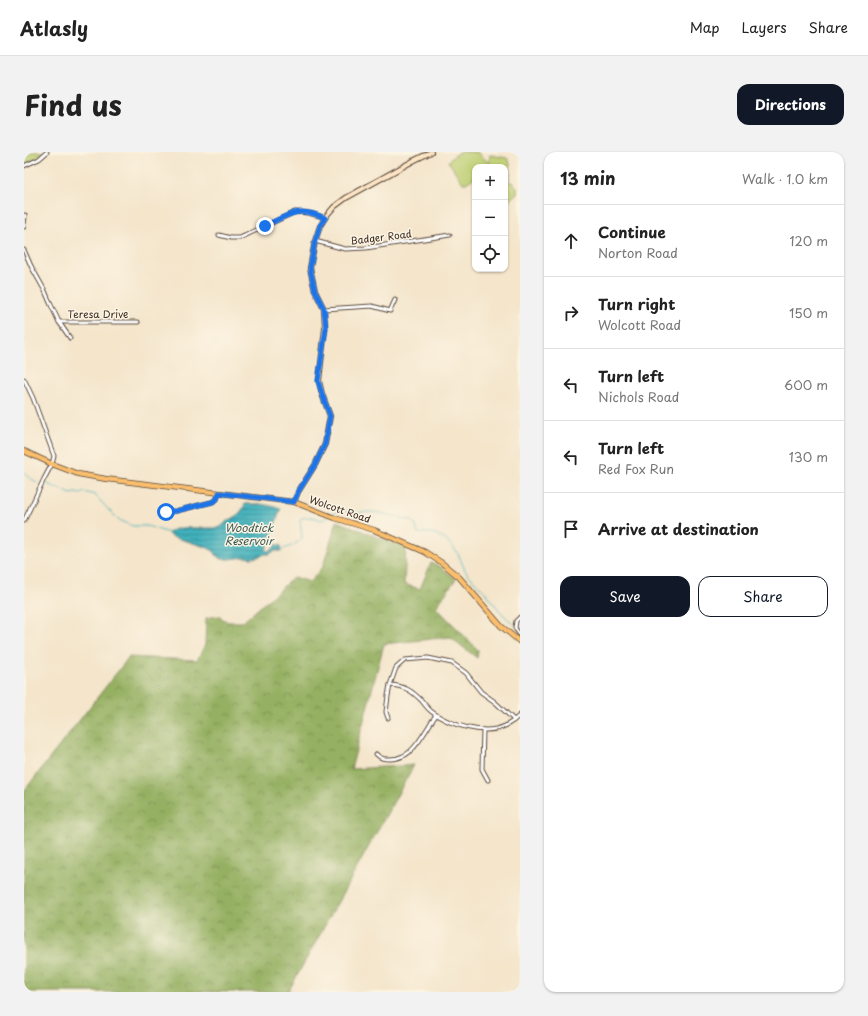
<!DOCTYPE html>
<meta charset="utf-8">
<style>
body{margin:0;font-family:"Playpen Sans",sans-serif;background:#f2f2f2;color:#222}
.controls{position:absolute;right:12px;top:12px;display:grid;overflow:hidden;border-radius:8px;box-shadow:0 1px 3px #0004}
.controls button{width:36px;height:36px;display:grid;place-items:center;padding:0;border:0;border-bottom:1px solid #e0e0e0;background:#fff;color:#222;font:20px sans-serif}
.stop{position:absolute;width:12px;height:12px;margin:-9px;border:3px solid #1a73e8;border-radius:50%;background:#fff}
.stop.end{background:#1a73e8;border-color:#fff;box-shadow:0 1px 4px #0008}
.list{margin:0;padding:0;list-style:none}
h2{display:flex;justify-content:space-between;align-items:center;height:52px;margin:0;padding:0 16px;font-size:17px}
h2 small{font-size:13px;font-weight:400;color:#767676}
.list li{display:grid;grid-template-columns:26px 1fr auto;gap:12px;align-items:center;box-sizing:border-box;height:72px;padding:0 16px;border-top:1px solid #e0e0e0}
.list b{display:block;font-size:15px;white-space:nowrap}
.list p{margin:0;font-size:13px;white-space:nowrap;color:#767676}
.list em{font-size:13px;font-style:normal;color:#767676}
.actions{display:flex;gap:8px;padding:12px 16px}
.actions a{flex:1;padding:9px 0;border:1px solid #111827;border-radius:12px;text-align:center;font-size:14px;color:#111827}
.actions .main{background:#111827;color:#fff}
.icon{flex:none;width:22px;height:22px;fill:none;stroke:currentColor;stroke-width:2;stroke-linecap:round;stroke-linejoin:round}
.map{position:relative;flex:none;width:496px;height:840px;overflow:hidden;border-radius:12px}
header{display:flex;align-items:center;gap:24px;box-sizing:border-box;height:56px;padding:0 20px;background:#fff;border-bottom:1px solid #e0e0e0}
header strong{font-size:19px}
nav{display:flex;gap:22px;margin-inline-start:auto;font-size:14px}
.intro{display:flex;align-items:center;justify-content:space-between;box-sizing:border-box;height:96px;padding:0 24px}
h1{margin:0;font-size:28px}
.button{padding:10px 18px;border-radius:12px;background:#111827;color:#fff;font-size:14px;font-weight:700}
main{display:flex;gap:24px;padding:0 24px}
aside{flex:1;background:#fff;border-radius:12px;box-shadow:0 1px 3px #0004}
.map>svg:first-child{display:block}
.forest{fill:url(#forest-crowns);stroke:#686d40}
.park{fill:url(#park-crowns);stroke:#7c7c47}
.pitch{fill:#bccd70;stroke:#7c7c47}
.water{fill:url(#water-rules);stroke:#3e6d6c}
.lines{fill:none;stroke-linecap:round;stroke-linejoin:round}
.stream{stroke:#41b0bb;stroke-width:1}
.street-casing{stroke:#574638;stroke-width:5}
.secondary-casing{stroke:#574638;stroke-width:6}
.primary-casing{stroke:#574638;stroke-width:6}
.street{stroke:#fff;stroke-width:3}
.secondary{stroke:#fde5c5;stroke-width:4}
.primary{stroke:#fabe6d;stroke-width:4.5}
.route{stroke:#1a73e8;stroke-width:5}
.labels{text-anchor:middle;stroke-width:3;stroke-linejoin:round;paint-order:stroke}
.street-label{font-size:10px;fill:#3b2a1e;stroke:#fcf5e5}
.water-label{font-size:11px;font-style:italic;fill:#3d5955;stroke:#fcf5e5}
</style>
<header>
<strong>Atlasly</strong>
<nav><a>Map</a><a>Layers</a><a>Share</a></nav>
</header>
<div class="intro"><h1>Find us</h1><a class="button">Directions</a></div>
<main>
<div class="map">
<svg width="496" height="840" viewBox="0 0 496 840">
<defs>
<pattern id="forest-crowns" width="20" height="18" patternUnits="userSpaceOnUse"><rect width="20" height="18" fill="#95b062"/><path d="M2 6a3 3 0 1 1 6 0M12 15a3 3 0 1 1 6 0" fill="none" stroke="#7b8f50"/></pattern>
<pattern id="park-crowns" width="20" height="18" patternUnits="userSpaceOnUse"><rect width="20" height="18" fill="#bccd70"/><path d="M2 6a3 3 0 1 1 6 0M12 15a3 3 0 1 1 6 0" fill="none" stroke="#a2b061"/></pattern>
<pattern id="water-rules" width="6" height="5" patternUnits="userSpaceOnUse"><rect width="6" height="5" fill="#41b0bb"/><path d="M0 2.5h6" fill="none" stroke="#388f97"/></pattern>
</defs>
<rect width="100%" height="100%" fill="#fcf5e5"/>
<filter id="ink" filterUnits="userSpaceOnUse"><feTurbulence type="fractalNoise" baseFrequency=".025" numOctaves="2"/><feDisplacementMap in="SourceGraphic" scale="8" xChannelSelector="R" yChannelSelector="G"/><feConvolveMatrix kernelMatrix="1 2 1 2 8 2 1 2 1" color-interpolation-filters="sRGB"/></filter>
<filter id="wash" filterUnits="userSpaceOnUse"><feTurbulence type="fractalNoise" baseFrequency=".012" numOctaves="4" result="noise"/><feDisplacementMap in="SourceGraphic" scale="16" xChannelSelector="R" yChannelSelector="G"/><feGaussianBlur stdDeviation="0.9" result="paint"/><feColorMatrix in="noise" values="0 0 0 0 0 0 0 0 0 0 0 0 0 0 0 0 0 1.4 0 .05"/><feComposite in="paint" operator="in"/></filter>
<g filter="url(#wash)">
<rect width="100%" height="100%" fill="#f4e5cb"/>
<polygon class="forest" points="313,369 382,396 380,432 396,437 407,411 415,414 432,427 412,455 454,498 453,506 426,485 360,492 327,617 390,613 264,840 0,840 0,639 105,505 173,508 181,493 182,466 194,464 204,470 219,470 270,425 286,430 299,414"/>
<polygon class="park" points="0,0 20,0 8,9 0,12"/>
<g class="pitch">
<path d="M 435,0 L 453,0 L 465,11 L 466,3 L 483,6 C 488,13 487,18 485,27 L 481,27 L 481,15 L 451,15 L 451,25 L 442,31 L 439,31 L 424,9 Z"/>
<polygon points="481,27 489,31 493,35 493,41 481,52"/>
</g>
<path class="water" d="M 221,352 L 236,352 L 257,356 L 242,398 L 245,399 L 249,397 L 252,393 L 256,393 L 257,394 L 258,399 L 250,399 L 246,402 L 240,402 L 237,404 L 228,406 L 221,405 L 205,407 L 198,407 L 193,404 L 190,399 L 182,395 L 146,384 L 144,381 C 152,373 175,377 187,376 C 190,376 194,376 196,375 C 198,374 200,372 201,371 C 212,364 216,364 221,352 Z"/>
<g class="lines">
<g class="stream">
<polyline points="0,320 4,325 13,330"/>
<polyline points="23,332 37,337 47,342 52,341 57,342 60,340 71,343 93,367 109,374 123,374 145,381"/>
<path d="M 307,363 C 315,356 323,360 333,361 C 337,361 342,360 346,360 C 357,360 377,366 388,369 L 392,374 L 393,380 L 396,382 C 411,376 428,391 435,404 C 438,410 439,416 443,421 C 450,429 457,436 464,443 C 468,448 471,453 475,458 C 481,465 488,471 496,476"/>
<polyline points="257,398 270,393 278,386 276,368 278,366 288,365 298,368 304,365"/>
</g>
</g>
</g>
<g filter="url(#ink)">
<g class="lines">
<defs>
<g id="street">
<polyline points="0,14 15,7 23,0"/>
<polyline points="0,75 1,63"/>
<path d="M 195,83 L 207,86 L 216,86 L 271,60 C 282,60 291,62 301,66"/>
<polyline points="291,89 321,97 342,96 426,83"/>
<polyline points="0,98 7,114 21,139 27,153 35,170 46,186"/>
<polyline points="300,157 348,154 366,159 371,148"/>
<polyline points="35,170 114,170"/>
<polyline points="0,227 9,246 30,304 28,312 20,327 0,369"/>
<polyline points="137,360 152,359 188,350 193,347 195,341"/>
<polyline points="496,465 492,469 491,476 496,483"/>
<path d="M 366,533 C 381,534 388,539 398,549 C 401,553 404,557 408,560 C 426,573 460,584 481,574 C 487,571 492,567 496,563"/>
<polyline points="364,566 362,560 364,544 366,533 372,516 381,508 404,506 428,511 442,521 457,540 471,550 490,568"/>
<polyline points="459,578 458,617 464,628"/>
<path d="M 352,602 C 357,607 360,607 366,607 C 370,607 375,606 379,604 C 392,599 404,574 412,563"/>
</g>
<polyline id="secondary" points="270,350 274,340 291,313 301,292 306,264 298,242 295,229 301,176 300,157 291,139 286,116 291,89 296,74 303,63 310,55 322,46 389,9 407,0"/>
<polyline id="primary" points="0,299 28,312 54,322 82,327 270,350 311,366 350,378 401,400 418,411 435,425 477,474 496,490"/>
</defs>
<use href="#street" class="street-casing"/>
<use href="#secondary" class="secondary-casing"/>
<use href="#primary" class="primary-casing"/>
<use href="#street" class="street"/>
<use href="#secondary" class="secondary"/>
<use href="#primary" class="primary"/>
</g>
</g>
<g class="lines" filter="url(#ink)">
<path class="route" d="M 142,360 L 152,359 L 188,350 L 193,347 L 195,341 L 270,350 L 274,340 L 291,313 L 301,292 L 306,264 L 298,242 L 294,229 L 302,176 L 300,157 L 291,139 L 286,116 L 291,89 L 296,74 L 301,66 C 274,54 265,62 241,74"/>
</g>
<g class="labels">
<g class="street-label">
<text transform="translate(357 85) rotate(-7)" y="4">Badger Road</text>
<text x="74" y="166">Teresa Drive</text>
<text transform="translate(316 357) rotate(19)" y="4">Wolcott Road</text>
</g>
<g class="water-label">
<text x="225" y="380">Woodtick<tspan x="225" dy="13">Reservoir</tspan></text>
</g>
</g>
</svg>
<div class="controls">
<button>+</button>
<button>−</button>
<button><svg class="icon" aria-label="locate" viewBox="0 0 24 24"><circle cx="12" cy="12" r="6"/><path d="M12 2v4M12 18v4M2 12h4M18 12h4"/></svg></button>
</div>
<div class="stop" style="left:142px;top:360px"></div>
<div class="stop end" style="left:241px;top:74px"></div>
</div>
<aside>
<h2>13 min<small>Walk · 1.0 km</small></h2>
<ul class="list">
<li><svg class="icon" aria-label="ahead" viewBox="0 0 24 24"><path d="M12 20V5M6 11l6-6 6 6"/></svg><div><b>Continue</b><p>Norton Road</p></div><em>120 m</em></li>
<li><svg class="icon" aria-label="right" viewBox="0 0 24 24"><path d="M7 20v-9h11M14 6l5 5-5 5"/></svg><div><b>Turn right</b><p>Wolcott Road</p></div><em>150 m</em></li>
<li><svg class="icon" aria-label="left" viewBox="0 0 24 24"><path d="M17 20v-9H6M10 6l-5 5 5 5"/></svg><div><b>Turn left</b><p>Nichols Road</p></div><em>600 m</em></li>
<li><svg class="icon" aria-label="left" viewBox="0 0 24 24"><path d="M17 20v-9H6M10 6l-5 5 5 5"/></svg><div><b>Turn left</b><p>Red Fox Run</p></div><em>130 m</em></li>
<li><svg class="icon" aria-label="arrive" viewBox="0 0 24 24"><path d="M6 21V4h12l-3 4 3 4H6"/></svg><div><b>Arrive at destination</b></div></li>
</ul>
<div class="actions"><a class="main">Save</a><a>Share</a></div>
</aside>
</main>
